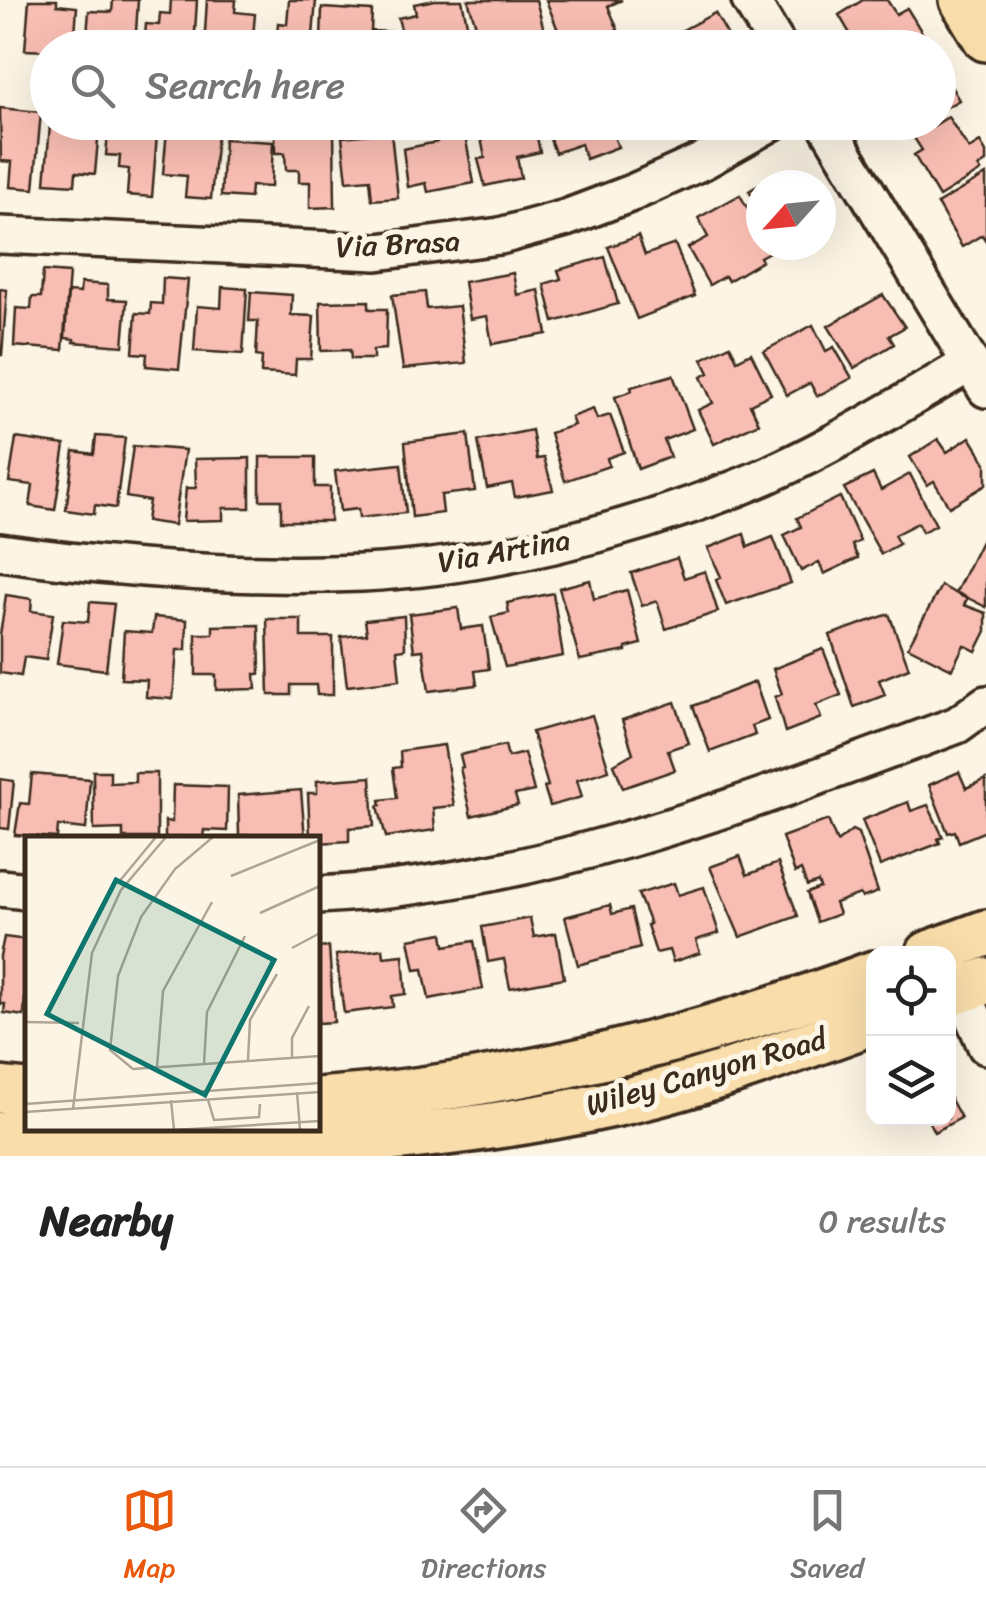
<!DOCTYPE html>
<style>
body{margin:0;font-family:Sriracha,sans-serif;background:#f2f2f2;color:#222}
.controls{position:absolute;right:30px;bottom:30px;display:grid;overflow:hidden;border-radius:20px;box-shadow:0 10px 40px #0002}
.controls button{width:90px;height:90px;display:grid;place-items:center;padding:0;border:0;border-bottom:2px solid #e0e0e0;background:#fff;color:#222;font:50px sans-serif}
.compass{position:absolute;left:746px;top:170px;width:90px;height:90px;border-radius:50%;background:#fff;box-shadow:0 10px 40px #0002;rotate:243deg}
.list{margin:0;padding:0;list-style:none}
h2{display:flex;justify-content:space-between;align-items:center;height:130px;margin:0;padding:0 40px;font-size:42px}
h2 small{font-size:32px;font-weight:400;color:#767676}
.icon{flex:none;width:55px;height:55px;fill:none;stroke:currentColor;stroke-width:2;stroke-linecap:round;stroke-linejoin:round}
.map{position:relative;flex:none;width:986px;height:1156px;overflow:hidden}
.search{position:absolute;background:#fff;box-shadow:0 10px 40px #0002;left:30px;right:30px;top:30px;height:110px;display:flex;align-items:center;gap:25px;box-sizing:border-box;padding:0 35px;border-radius:55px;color:#767676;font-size:38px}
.sheet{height:310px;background:#fff}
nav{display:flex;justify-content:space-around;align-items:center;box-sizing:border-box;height:140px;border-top:2px solid #e0e0e0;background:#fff;font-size:28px;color:#767676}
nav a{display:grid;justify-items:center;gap:5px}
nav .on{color:#ea580c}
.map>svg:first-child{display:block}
.building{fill:#f9beb3;stroke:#3b2a1e;stroke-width:2.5}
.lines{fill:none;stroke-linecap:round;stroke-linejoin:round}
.minor-casing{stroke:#3b2a1e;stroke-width:42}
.major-casing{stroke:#3b2a1e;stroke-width:52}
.minor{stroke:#fcf5e5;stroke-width:35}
.major{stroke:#f9deab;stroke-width:45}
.labels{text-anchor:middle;stroke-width:10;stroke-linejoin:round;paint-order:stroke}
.street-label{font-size:30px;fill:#3b2a1e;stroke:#fcf5e5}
.inset-road{fill:none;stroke:#afa495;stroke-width:2.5}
.view{fill:#0f766e;fill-opacity:0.15;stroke:#0f766e;stroke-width:5}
.inset-edge{fill:none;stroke:#3b2a1e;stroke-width:5}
</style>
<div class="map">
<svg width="986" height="1156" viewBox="0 0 986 1156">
<rect width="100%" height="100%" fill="#fcf5e5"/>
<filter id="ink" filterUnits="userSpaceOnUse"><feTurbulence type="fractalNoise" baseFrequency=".01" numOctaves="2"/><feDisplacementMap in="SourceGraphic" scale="20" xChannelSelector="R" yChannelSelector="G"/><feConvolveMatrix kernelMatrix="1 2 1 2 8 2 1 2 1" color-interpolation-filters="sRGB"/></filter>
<g filter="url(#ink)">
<g class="building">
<polygon points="29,0 57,0 57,5 77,7 74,48 48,48 48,51 25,50"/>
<polygon points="113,0 138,0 135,48 86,48 89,11 112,12"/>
<polygon points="171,0 197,0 194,48 144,48 146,24 159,25 160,13 170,14"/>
<polygon points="207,0 236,0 235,12 255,14 252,48 204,48"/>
<polygon points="289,0 316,0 312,48 262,48 263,34 277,35 278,23 287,24"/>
<polygon points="435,0 462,0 471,43 465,44 466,48 406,48 398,18 416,14 414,4"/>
<polygon points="468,0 536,0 548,45 483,48"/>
<polygon points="546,0 622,0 608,6 618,30 576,48 565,48"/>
<polygon points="863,0 887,0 896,14 907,8 926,39 911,48 841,48 840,44 852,37 839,15"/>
<polygon points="322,8 372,11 371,31 393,32 392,48 336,48 336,44 321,43"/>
<polygon points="715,13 735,48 662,48 677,33"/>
<polygon points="938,64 959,100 938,112"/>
<polygon points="0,108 41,112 34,189 10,187 12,162 1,161"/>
<polygon points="948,117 969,149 980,142 986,152 986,162 978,167 981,171 939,197 914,155 922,150 914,138"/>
<polygon points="109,122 158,122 152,197 127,195 129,169 119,168 120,156 106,155"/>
<polygon points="534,122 540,152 517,157 521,178 485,186 478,159 485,158 478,123"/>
<polygon points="544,122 609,122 618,147 586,159 581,144 555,153"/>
<polygon points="458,124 460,136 465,135 474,183 428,192 426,183 408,187 403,149 437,142 435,129"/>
<polygon points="50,125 99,128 95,174 76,172 75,185 45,183"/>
<polygon points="167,130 217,134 211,199 185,197 187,176 163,174"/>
<polygon points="285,130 334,130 335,207 310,208 310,182 299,182 299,170 286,170 285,153 275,153 275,133"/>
<polygon points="391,132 398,198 372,200 370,179 347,181 342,137"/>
<polygon points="224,139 273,142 271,187 251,186 250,198 221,196"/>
<polygon points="776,174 783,185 761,185 761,211 749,191"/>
<polygon points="986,175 986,241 982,235 962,247 937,204"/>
<polygon points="740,195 761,233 761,245 768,245 771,251 760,257 762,261 728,281 725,276 709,285 688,248 708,237 698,218"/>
<polygon points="638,236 645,255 675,244 695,296 637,319 608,247"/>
<polygon points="605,257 618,304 554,322 544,284 561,279 558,270"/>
<polygon points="43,271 69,273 63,350 14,346 16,308 31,309 32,297 41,297"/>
<polygon points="513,273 517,295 539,290 547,334 492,344 487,316 470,319 464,282"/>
<polygon points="163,278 188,280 179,369 146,366 147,354 133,353 136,313 150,314 151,303 162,304"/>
<polygon points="81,283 108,285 108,299 127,300 123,346 74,342 74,339 65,338 68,292 80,293"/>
<polygon points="222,287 247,289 243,354 194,351 197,306 221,308"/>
<polygon points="0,289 7,290 2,355 0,355"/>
<polygon points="251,292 292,295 291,315 314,316 311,359 296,359 295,375 261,373 262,357 256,356 258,321 249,321"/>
<polygon points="425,292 427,309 459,306 466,363 403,369 392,295"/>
<polygon points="883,295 905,327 889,336 894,344 854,368 828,326"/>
<polygon points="369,301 369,309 387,309 386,349 373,350 373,359 351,359 350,350 321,351 320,302"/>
<polygon points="813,325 826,351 834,347 852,378 817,396 810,383 787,395 764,351"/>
<polygon points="730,345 737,360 751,353 771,394 750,404 759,423 714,444 698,410 713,403 701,377 709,373 702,359"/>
<polygon points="673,375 693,429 664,440 670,457 638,469 615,397 632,391 631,387"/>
<polygon points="593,409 597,419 610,415 624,452 607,458 609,466 565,481 550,433 574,425 571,417"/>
<polygon points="532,430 537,459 544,458 553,490 515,497 512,483 487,488 478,441"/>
<polygon points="468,434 475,491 441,495 443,513 412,517 405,442"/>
<polygon points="96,436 125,438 116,508 95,505 94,514 66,510 74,451 94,454"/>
<polygon points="970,437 986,463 986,485 949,507 934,481 927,485 910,457 938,439 947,452"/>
<polygon points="16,438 65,445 55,510 30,506 33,485 9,482"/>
<polygon points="133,446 185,450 174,525 146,521 149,501 126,497"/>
<polygon points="260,457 315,457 315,487 330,487 330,521 281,521 281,500 260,500"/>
<polygon points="250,458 250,508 223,508 223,520 183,521 186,488 196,488 195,459"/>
<polygon points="401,464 406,513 359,518 358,509 340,511 335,471"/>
<polygon points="873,474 881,490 910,474 936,525 922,532 918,523 894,535 899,544 881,554 844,488"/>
<polygon points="840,497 860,541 852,545 858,558 824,574 819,562 801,571 784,535 801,527 797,518"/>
<polygon points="744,534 748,547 773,537 791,583 726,605 716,580 721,577 708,548"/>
<polygon points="984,535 986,536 986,607 956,592"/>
<polygon points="677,558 684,578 705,571 718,612 666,629 657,601 642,606 631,573"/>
<polygon points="590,580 594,599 627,590 641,644 626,648 626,651 580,660 559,588"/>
<polygon points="941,586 967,599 964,605 986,613 986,631 976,651 964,645 952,669 908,647"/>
<polygon points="553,593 563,656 505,667 491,617 509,613 507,603"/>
<polygon points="6,595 32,599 31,611 53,614 46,660 24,657 21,676 0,673 0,635"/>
<polygon points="90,602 114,604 106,670 57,664 63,620 88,622"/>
<polygon points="458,608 461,629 483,626 489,669 475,671 477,685 429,691 423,650 414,651 409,614"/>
<polygon points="889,614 909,668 879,680 885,695 854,707 830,635"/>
<polygon points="404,616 405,649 397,650 400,680 347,686 341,637 367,634 365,620"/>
<polygon points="154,617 187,620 186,650 177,650 173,699 146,697 147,680 121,679 124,631 152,633"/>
<polygon points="267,619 301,619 301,637 333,637 333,695 317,695 316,685 291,685 291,695 269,695"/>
<polygon points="259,625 260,674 255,674 256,689 216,690 216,675 196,675 196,634 213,634 213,626"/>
<polygon points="823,649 841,695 816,705 821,718 785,732 775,697 782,694 773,669"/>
<polygon points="755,682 768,720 752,726 755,735 710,752 693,706"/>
<polygon points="675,702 689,743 668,750 675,770 623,788 614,764 633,753 622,720"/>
<polygon points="592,715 609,770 577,780 582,797 550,806 544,787 548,786 532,732"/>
<polygon points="444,745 454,806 433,808 435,830 386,837 378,806 381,805 380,800 397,798 393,768 401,767 400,751"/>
<polygon points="505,745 508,757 524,753 534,791 515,795 518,805 471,816 460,768 463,767 460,755"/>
<polygon points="93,771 110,771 110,783 135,782 135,773 157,773 157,838 123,838 123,829 94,830"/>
<polygon points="959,772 966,788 986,779 986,831 959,842 955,831 948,833 929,785"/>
<polygon points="32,774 90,779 86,829 58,826 57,838 15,835 20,803 29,804"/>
<polygon points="371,777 374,826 349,828 349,841 318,843 318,838 310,838 308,793 317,793 317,781"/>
<polygon points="0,779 14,781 9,829 0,828"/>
<polygon points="173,785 228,787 227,831 204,830 203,838 165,838 165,821 172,822"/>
<polygon points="301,790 305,838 239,835 238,795"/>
<polygon points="908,802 911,811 928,805 943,837 938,839 940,843 880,866 862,820"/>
<polygon points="828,820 837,842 852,830 858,833 878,892 862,898 860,894 835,903 839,914 817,922 807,893 820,888 818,882 807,886 801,870 795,873 782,837"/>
<polygon points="740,856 747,875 778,863 798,916 740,937 710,867"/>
<polygon points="674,883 678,895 704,887 719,933 696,940 700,953 673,962 669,950 656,953 647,925 650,924 638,894"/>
<polygon points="610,905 612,914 631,909 640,948 578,965 565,917"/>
<polygon points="530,918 534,937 556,933 564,978 510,988 504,959 488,962 482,927"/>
<polygon points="443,933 445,946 474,941 483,989 429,999 423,969 415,970 409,939"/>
<polygon points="4,937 28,940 24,1016 4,1013 5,1004 0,1004 0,956"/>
<polygon points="329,947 334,1022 318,1023 318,948"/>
<polygon points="383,949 384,957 403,955 406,994 392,996 393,1007 344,1013 336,955"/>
<polygon points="948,1094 961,1118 934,1132 927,1118 948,1118"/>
</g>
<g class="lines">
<defs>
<g id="minor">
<polyline points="750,0 779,48"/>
<polyline points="825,122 986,389"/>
<polyline points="0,235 377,252 500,236 566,218 632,193 703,161 772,122"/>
<path d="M 0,552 C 119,569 242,578 362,573 C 486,567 622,533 737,488 C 819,456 895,407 971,363"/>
<polyline points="0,888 28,891"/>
<path d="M 318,895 C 541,884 750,802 957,725 L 986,704"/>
<polyline points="951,965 986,1046"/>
</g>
<g id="major">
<polyline points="963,0 986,38"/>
<polyline points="929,954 986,933"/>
<polyline points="948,994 986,981"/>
<polyline points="0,1090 28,1093"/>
<path d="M 318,1101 C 510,1087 693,1041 874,974"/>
<path d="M 0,1135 C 205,1156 411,1148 613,1104 C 701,1085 788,1052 874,1021"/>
</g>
</defs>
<use href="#minor" class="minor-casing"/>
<use href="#major" class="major-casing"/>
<use href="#minor" class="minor"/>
<use href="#major" class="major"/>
</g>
</g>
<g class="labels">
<g class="street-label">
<text transform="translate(398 244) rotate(-3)" y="10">Via Brasa</text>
<text transform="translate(504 551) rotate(-10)" y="10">Via Artina</text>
<text transform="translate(706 1072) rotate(-16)" y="10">Wiley Canyon Road</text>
</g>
</g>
<g transform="translate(25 836)">
<rect width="295" height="295" fill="#fcf5e5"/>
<path class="inset-road" d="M 188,1 L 150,33 L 116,81 L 93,140 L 85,214 L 108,233 L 295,220M 206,40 L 295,4M 93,47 L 131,1M 235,77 L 295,50M 267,112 L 295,97M 0,186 L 54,187M 267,222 L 267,202 L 284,170M 223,224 L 225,184 L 252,138M 179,228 L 182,176 L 220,100M 132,231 L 138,155 L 187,66M 272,256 L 275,294M 146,264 L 149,294M 183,264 L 189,284 L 234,281 L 235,268M 0,268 L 295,247M 48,273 L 67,117 L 96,54 L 141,1M 0,276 L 295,256M 150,294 L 295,285"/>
<path class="view" d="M 91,44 L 249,124 L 180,259 L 22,178 Z"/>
<rect width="295" height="295" class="inset-edge"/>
</g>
</svg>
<div class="controls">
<button><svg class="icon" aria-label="locate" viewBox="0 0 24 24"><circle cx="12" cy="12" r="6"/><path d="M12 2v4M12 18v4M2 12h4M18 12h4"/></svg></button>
<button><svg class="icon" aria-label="layers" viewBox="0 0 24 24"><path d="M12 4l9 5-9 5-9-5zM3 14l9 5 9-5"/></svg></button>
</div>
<svg class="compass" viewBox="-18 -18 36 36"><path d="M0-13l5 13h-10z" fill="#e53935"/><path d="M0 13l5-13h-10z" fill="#767676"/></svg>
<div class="search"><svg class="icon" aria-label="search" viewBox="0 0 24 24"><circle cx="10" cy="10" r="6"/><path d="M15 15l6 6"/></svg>Search here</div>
</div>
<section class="sheet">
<h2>Nearby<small>0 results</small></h2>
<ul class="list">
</ul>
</section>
<nav>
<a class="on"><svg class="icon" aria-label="map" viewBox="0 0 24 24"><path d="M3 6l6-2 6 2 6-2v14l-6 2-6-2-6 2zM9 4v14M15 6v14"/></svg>Map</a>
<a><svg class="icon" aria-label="directions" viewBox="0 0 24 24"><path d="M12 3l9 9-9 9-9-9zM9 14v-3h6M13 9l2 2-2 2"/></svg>Directions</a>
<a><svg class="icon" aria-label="saved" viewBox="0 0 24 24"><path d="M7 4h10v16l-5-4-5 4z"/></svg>Saved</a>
</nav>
